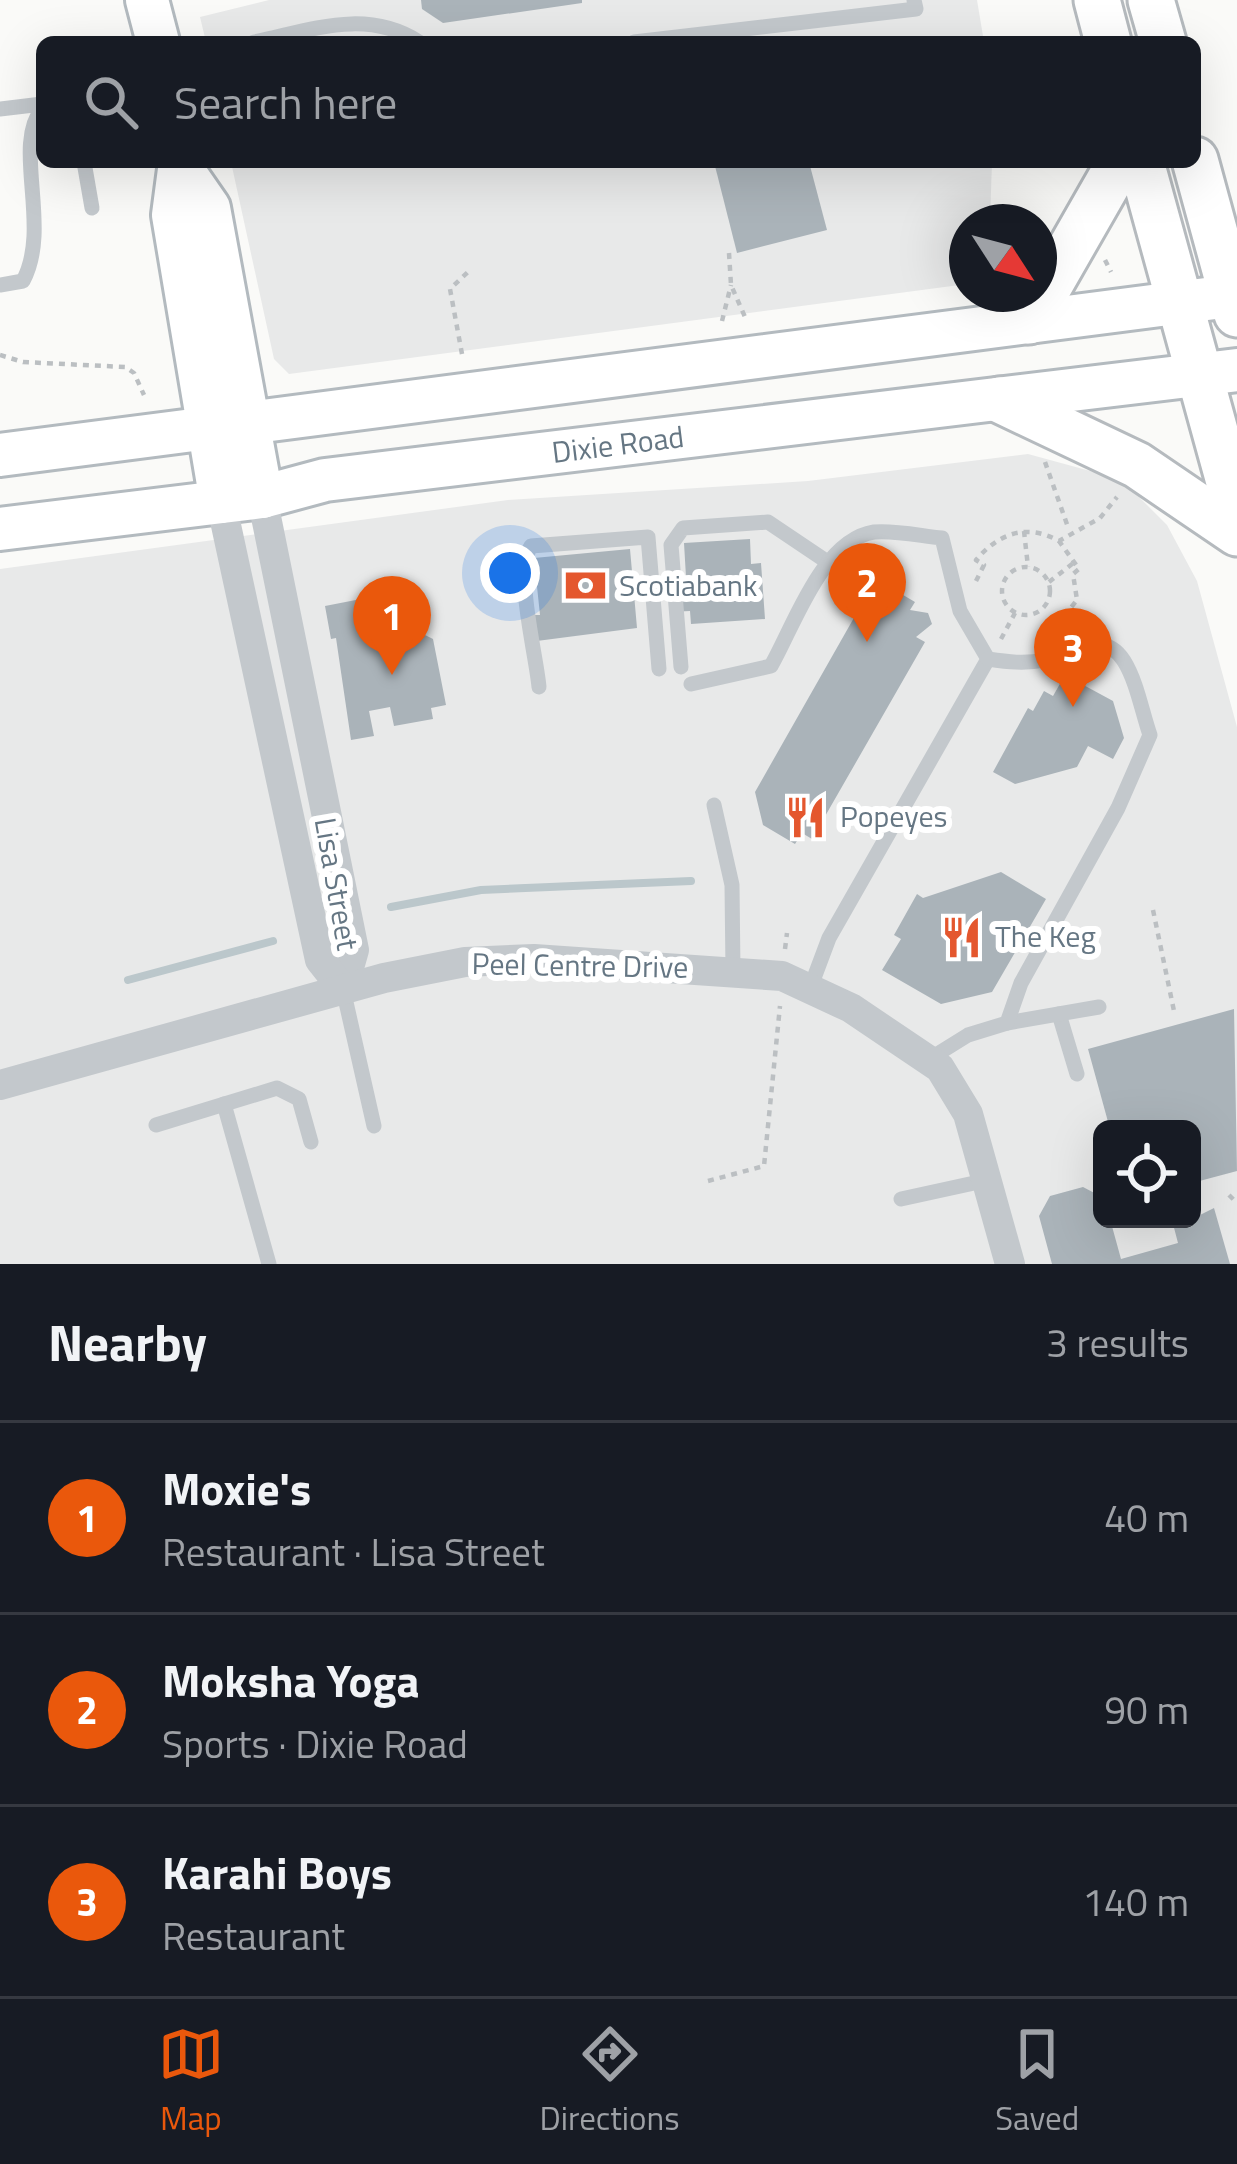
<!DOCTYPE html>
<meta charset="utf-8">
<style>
body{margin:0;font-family:"Titillium Web",sans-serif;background:#20242c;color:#f1f3f6}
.controls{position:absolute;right:36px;bottom:36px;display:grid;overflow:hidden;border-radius:18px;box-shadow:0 12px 48px #0002}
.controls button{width:108px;height:108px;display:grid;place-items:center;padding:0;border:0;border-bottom:3px solid #363941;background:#171b24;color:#f1f3f6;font:60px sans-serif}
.compass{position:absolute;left:949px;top:204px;width:108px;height:108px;border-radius:50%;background:#171b24;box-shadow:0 12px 48px #0002;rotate:126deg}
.you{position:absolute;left:510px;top:573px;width:42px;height:42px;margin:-30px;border:9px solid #fff;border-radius:50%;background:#1a73e8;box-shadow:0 0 0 18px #1a73e833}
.badge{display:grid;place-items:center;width:78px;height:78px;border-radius:50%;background:#ea580c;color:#fff;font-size:39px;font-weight:700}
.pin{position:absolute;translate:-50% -99px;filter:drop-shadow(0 3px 6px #0008)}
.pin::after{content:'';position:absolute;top:63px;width:42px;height:36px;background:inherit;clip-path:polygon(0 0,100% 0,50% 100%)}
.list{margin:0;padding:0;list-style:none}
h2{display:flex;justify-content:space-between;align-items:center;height:156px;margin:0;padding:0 48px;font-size:51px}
h2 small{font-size:39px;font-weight:400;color:#9ea1a6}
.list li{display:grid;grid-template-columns:78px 1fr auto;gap:36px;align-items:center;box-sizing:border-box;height:192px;padding:0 48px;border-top:3px solid #363941}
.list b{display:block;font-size:45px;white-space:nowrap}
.list p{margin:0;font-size:39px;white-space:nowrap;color:#9ea1a6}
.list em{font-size:39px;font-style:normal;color:#9ea1a6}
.icon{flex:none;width:66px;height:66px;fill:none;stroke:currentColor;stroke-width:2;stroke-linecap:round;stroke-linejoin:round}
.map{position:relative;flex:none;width:1237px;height:1264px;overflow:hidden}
.search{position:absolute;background:#171b24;box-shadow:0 12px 48px #0002;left:36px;right:36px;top:36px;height:132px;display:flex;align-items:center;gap:30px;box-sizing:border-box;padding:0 42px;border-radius:18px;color:#9ea1a6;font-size:45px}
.sheet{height:732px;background:#171b24}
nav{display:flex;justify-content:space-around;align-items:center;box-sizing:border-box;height:168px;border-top:3px solid #363941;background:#171b24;font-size:33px;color:#9ea1a6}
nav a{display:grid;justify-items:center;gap:6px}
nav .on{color:#ea580c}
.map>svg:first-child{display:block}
.built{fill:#e8e9e9;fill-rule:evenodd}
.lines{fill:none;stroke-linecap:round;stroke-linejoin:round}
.stream{stroke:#bbc7cb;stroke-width:8}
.building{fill:#aab3b9}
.secondary-casing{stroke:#b3babf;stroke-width:48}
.primary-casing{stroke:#b5babe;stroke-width:51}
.path{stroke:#bbbfc2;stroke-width:4.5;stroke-dasharray:6 6;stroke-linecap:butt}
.lane{stroke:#c3c8cc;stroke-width:15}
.street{stroke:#c3c8cc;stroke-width:30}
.secondary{stroke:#fff;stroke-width:42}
.primary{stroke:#fff;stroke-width:45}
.labels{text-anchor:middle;stroke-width:12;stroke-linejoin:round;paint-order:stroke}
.street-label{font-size:30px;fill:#657683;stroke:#fff}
.poi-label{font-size:30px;fill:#657683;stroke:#fff;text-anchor:start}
</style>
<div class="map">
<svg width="1237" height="1264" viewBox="0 0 1237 1264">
<rect width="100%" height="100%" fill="#fafaf8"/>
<g class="built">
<polygon points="269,0 977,0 984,42 206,42 200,17"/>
<polygon points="231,162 992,162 990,222 967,222 967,284 289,374 274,359"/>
<path d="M 1028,454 L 1105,475 L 1134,492 L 1167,525 L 1197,581 L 1237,727 L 1237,1264 L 0,1264 L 0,569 L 508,500 L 808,481 ZM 1102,1129 L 1192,1129 L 1192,1219 L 1102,1219 Z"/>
</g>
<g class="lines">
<g class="stream">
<polyline points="391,907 481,890 691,881"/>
<polyline points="128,980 273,941"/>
</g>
</g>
<g class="building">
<polygon points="421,0 582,0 582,3 443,23 422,9"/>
<polygon points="714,162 809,162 827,230 737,253"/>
<polygon points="750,539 751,564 761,563 765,619 691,624 690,611 670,612 669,595 687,594 684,543"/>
<polygon points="630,549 637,628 529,642 527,615 540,615 534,558"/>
<polygon points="876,579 915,602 910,610 928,613 932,624 916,637 925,642 812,839 802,833 795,844 763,825 755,792"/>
<polygon points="407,590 416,640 425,635 433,639 446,705 431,708 433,719 394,726 390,707 369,711 374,736 351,740 336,638 331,639 325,606"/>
<polygon points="1065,675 1113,701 1124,738 1113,759 1088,746 1077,767 1015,784 993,772 1028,708 1033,711 1044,691 1053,696"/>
<polygon points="1001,872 1046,899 992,992 941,1004 882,970 901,939 894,935 917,894 923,898"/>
<polygon points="1234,1009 1237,1171 1192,1183 1192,1129 1110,1129 1088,1049"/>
<polygon points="1083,1187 1102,1197 1102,1219 1110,1219 1121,1259 1178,1243 1172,1220 1192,1219 1214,1208 1230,1264 1052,1264 1039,1216 1050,1196"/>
</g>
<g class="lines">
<defs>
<g id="secondary">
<polyline points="147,0 158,42"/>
<polyline points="180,162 173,215 221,502"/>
<polyline points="182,169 209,208 262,497"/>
<polyline points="0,455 1237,295"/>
<polyline points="0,529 262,497 325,480 1237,370"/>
</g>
<g id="primary">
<polyline points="1097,0 1108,42"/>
<polyline points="1151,0 1163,42"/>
<polyline points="1195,160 1237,314"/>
<polyline points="1141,162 1237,511"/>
<polyline points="1029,321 1120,162"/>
<polyline points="1000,400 1137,465 1237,533"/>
</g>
</defs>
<use href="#secondary" class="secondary-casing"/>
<use href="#primary" class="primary-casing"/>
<g class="path">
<polyline points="729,253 731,285 745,317"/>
<polyline points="1105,260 1111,272"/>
<polyline points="722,321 731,285"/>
<polyline points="462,354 450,289 470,270"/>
<polyline points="0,355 23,362 125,367 134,373 144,395"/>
<polyline points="1045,462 1069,530"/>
<polyline points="1024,531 1028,567"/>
<circle cx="1026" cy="591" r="24"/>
<path d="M 976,581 L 984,565 L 976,560 C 999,533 1027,523 1059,541 L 1100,518 L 1117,497"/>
<polyline points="1049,582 1076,561"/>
<polyline points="1049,635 1077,600 1073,574 1079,569 1059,541"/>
<polyline points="1001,639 1015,613"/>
<polyline points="1153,910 1174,1011"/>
<polyline points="785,949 787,933"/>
<polyline points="708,1181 764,1166 780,1006"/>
<polyline points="1229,1195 1237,1203"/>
</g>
<g class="lane">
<path d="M 254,42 C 312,30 366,8 419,42"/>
<polyline points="634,42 916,9 914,0"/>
<polyline points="0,109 42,104"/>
<polyline points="84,162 92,208"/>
<path d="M 0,285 L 23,281 C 52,227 12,146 42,109"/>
<polyline points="681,667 671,545 683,528 768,522 829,563"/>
<path d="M 691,684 L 771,666 C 794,626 822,540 874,532 C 895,530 921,536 942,538 L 960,611 L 988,659 L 829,938 L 811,986"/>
<path d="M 539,687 C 536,653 514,572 531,546 L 648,537 L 659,669"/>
<polyline points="714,805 732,885 733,971"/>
<polyline points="343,989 374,1126"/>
<polyline points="1059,1014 1077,1074"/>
<polyline points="1007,1023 1099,1007"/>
<path d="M 931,1058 L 968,1035 L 1007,1023 L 1021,983 L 1118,808 L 1150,735 C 1142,712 1137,682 1124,661 C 1103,628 1072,654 1045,660 C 1025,664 1008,662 988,659"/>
<polyline points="224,1104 269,1264"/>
<polyline points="156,1125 277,1088 299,1099 311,1142"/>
<polyline points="901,1199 988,1180"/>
</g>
<g class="street">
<polyline points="262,497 354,950 343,989"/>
<polyline points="221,502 320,960 343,989"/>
<polyline points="0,1085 384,978 465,962 534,959 782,976 851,1008 940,1068 968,1114 1010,1264"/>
</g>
<use href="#secondary" class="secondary"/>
<use href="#primary" class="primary"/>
</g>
<defs>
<symbol id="bank-bare" viewBox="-9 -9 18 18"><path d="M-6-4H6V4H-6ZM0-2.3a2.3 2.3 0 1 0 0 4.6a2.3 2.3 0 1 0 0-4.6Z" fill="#e4572e" stroke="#fff" stroke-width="2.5" paint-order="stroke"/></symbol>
<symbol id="restaurant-bare" viewBox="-9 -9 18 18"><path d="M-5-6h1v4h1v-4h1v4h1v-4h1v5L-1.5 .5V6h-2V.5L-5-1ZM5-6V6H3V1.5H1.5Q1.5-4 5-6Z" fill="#e4572e" stroke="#fff" stroke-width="2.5" paint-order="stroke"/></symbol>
</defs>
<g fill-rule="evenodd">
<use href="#bank-bare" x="556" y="556" width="59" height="59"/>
<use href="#restaurant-bare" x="776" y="788" width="59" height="59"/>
<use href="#restaurant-bare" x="932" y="908" width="59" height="59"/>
</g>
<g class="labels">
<g class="street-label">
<text transform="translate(618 445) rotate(-7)" y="10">Dixie Road</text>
<text transform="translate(336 884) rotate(80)" y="10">Lisa Street</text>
<text transform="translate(580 966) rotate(1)" y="10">Peel Centre Drive</text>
</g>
<g class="poi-label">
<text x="619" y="596">Scotiabank</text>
<text x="840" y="827">Popeyes</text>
<text x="995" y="947">The Keg</text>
</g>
</g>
</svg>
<div class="controls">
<button><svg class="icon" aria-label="locate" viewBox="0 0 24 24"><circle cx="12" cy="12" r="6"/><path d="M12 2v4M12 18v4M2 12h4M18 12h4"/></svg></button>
</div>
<svg class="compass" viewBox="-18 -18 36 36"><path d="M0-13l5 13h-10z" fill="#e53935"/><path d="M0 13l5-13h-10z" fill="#9ea1a6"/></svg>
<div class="you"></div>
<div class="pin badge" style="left:392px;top:675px">1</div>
<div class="pin badge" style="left:867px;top:642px">2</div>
<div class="pin badge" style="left:1073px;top:707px">3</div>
<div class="search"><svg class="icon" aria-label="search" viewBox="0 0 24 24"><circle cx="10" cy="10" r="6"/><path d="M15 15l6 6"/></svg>Search here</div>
</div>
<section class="sheet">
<h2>Nearby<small>3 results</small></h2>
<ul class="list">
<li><span class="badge">1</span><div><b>Moxie's</b><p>Restaurant · Lisa Street</p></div><em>40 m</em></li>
<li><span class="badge">2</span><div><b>Moksha Yoga</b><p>Sports · Dixie Road</p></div><em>90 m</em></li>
<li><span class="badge">3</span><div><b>Karahi Boys</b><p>Restaurant</p></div><em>140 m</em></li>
</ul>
</section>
<nav>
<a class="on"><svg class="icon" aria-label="map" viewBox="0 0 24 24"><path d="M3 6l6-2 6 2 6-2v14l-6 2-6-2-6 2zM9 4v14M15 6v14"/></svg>Map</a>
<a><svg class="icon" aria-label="directions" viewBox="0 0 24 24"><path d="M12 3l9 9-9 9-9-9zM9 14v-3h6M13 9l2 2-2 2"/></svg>Directions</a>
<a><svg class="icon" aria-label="saved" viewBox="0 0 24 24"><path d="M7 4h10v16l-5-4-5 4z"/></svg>Saved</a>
</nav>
